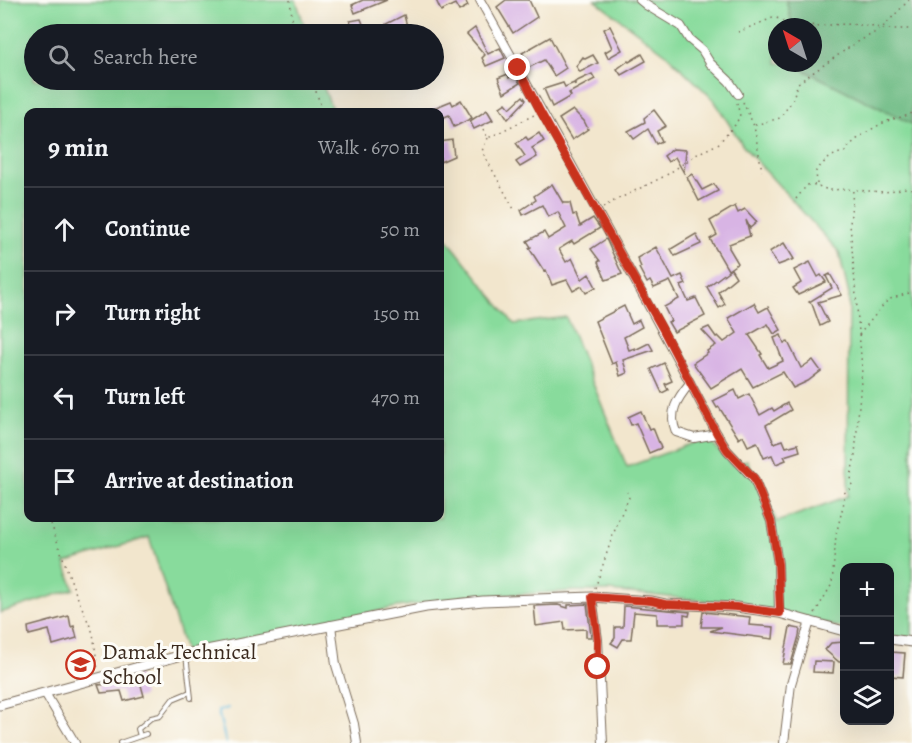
<!DOCTYPE html>
<meta charset="utf-8">
<style>
body{margin:0;font-family:Alegreya,serif;background:#20242c;color:#f1f3f6}
.controls{position:absolute;right:18px;bottom:18px;display:grid;overflow:hidden;border-radius:12px;box-shadow:0 6px 24px #0002}
.controls button{width:54px;height:54px;display:grid;place-items:center;padding:0;border:0;border-bottom:2px solid #363941;background:#171b24;color:#f1f3f6;font:30px sans-serif}
.compass{position:absolute;left:768px;top:18px;width:54px;height:54px;border-radius:50%;background:#171b24;box-shadow:0 6px 24px #0002;rotate:321deg}
.stop{position:absolute;width:18px;height:18px;margin:-14px;border:4px solid #c8321e;border-radius:50%;background:#fff}
.stop.end{background:#c8321e;border-color:#fff;box-shadow:0 2px 6px #0008}
.list{margin:0;padding:0;list-style:none}
h2{display:flex;justify-content:space-between;align-items:center;height:78px;margin:0;padding:0 24px;font-size:26px}
h2 small{font-size:20px;font-weight:400;color:#9ea1a6}
.list li{display:grid;grid-template-columns:39px 1fr auto;gap:18px;align-items:center;box-sizing:border-box;height:84px;padding:0 24px;border-top:2px solid #363941}
.list b{display:block;font-size:22px;white-space:nowrap}
.list em{font-size:20px;font-style:normal;color:#9ea1a6}
.icon{flex:none;width:33px;height:33px;fill:none;stroke:currentColor;stroke-width:2;stroke-linecap:round;stroke-linejoin:round}
.map{position:relative;flex:none;width:912px;height:743px;overflow:hidden}
.search{position:absolute;background:#171b24;box-shadow:0 6px 24px #0002;left:24px;top:24px;width:420px;height:66px;display:flex;align-items:center;gap:15px;box-sizing:border-box;padding:0 21px;border-radius:33px;color:#9ea1a6;font-size:22px}
.panel{position:absolute;background:#171b24;box-shadow:0 6px 24px #0002;left:24px;top:108px;width:420px;height:414px;border-radius:12px}
.map>svg:first-child{display:block}
.green{fill:#88db9c;stroke:#62825d;stroke-width:1.5}
.forest{fill:#6ebb84;stroke:#547251;stroke-width:1.5}
.lines{fill:none;stroke-linecap:round;stroke-linejoin:round}
.stream{stroke:#63bee1;stroke-width:2}
.building{fill:#d8b4e4}
.service-casing{stroke:#7b6c5b;stroke-width:6}
.minor-casing{stroke:#7b6c5b;stroke-width:10}
.tertiary-casing{stroke:#7b6c5b;stroke-width:11}
.path{stroke:#7b6c5b;stroke-width:1.5;stroke-dasharray:1.5 4.5;stroke-linecap:butt}
.service{stroke:#fff;stroke-width:4}
.minor{stroke:#fff;stroke-width:8}
.tertiary{stroke:#fff;stroke-width:9}
.route{stroke:#c8321e;stroke-width:8}
.labels{text-anchor:middle;stroke-width:6;stroke-linejoin:round;paint-order:stroke}
.poi-label{font-size:22px;fill:#3b2a1e;stroke:#fdfcf7;text-anchor:start}
</style>
<div class="map">
<svg width="912" height="743" viewBox="0 0 912 743">
<rect width="100%" height="100%" fill="#fdfcf7"/>
<filter id="ink" filterUnits="userSpaceOnUse"><feTurbulence type="fractalNoise" baseFrequency=".0167" numOctaves="2"/><feDisplacementMap in="SourceGraphic" scale="12" xChannelSelector="R" yChannelSelector="G"/><feConvolveMatrix kernelMatrix="1 2 1 2 8 2 1 2 1" color-interpolation-filters="sRGB"/></filter>
<filter id="wash" filterUnits="userSpaceOnUse"><feTurbulence type="fractalNoise" baseFrequency=".008" numOctaves="4" result="noise"/><feDisplacementMap in="SourceGraphic" scale="24" xChannelSelector="R" yChannelSelector="G"/><feGaussianBlur stdDeviation="1.35" result="paint"/><feColorMatrix in="noise" values="0 0 0 0 0 0 0 0 0 0 0 0 0 0 0 0 0 1.4 0 .05"/><feComposite in="paint" operator="in"/></filter>
<g filter="url(#wash)">
<rect width="100%" height="100%" fill="#f2e6cd"/>
<polygon class="green" points="0,0 296,0 307,34 34,34 34,80 321,80 333,112 28,112 28,518 440,518 440,230 514,324 566,317 627,467 706,438 732,465 747,460 777,522 848,496 849,295 839,252 743,146 714,100 665,53 595,0 786,0 793,27 777,27 777,63 799,63 801,68 912,124 912,642 890,637 890,568 844,568 844,628 752,608 710,601 609,591 575,591 467,597 397,607 186,654 149,537 65,563 74,589 0,613"/>
<polygon class="forest" points="786,0 912,0 912,124 800,68 799,63 813,63 813,27 793,27"/>
<g class="lines">
<polyline class="stream" points="226,743 218,711 228,708"/>
</g>
<g id="blocks">
<g class="building">
<polygon points="363,0 387,0 355,13 352,5"/>
<polygon points="436,0 465,0 468,6 459,11 455,4 441,11"/>
<polygon points="506,0 529,0 537,17 513,33 497,7"/>
<polygon points="404,15 409,34 391,34 386,24"/>
<polygon points="361,19 367,34 353,34 350,21"/>
<polygon points="610,26 622,50 608,58 605,52 612,48 604,29"/>
<polygon points="475,28 488,54 500,48 505,58 486,66 482,58 485,55 467,34"/>
<polygon points="550,37 566,68 554,76 544,60 526,69 523,63 527,60 522,53"/>
<polygon points="642,54 646,61 621,75 617,69 628,61 629,62"/>
<polygon points="593,55 598,63 580,72 576,66 583,57 585,59"/>
<polygon points="508,74 509,78 514,74 520,83 504,93 498,78"/>
<polygon points="592,74 595,79 569,93 571,96 552,107 544,89 563,83 565,87 574,83 575,85 575,82"/>
<polygon points="523,96 526,100 508,119 500,107 506,103 510,108"/>
<polygon points="461,100 472,118 454,127 449,115 440,119 440,112 424,112 451,101 453,105"/>
<polygon points="487,110 493,120 474,129 470,121"/>
<polygon points="573,110 584,121 588,129 572,140 559,119"/>
<polygon points="654,110 666,126 657,131 662,141 656,144 648,129 634,139 628,131 645,122 644,118"/>
<polygon points="539,133 544,141 532,148 537,157 520,167 516,162 525,156 516,143 526,137 528,140"/>
<polygon points="452,140 454,156 440,162 440,142"/>
<polygon points="673,149 686,150 684,173 675,157 668,162 664,156"/>
<polygon points="692,174 702,190 714,184 718,191 699,201 687,177"/>
<polygon points="552,184 563,203 570,203 573,215 576,214 580,226 593,218 600,228 574,244 572,241 559,249 566,262 572,258 582,279 589,274 596,287 586,293 582,286 573,291 567,280 552,285 546,270 544,271 529,248 531,247 527,241 544,232 548,239 566,228 558,212 548,217 542,205 523,215 521,210 536,200 534,196"/>
<polygon points="735,206 738,213 745,209 757,222 750,228 746,220 750,236 729,244 729,248 738,263 728,270 710,239 717,235 710,221"/>
<polygon points="696,234 701,244 675,256 671,249"/>
<polygon points="606,239 622,274 606,280 598,262 600,261 591,249"/>
<polygon points="784,243 794,259 778,265 769,252"/>
<polygon points="656,247 673,279 682,275 686,284 681,286 688,301 696,298 705,316 674,332 668,322 671,321 664,307 679,299 670,281 654,288 650,281 647,283 639,268 641,267 637,258"/>
<polygon points="810,262 818,277 821,275 826,282 798,295 793,288 801,283 794,270"/>
<polygon points="731,269 736,277 718,292 725,304 719,308 707,287"/>
<polygon points="830,274 842,295 818,302 828,322 820,326 812,304 809,302 832,288 826,276"/>
<polygon points="754,303 759,312 768,307 781,330 774,334 768,324 749,335 762,354 760,355 768,368 783,361 774,338 781,335 784,343 788,342 801,368 813,360 821,371 808,381 793,388 783,372 753,387 742,369 711,388 693,363 708,353 707,351 716,345 702,330 709,327 716,337 718,336 724,342 737,333 728,318"/>
<polygon points="624,306 632,324 639,320 642,327 624,337 629,350 635,348 635,350 649,343 653,350 623,360 627,373 620,376 616,362 612,364 595,321"/>
<polygon points="664,363 672,381 665,384 668,390 662,393 651,369"/>
<polygon points="735,390 739,399 749,394 760,415 772,408 774,411 787,403 791,410 766,425 774,443 783,440 786,447 798,444 800,451 784,456 786,460 776,464 772,455 764,458 757,442 748,446 743,436 739,439 719,407 717,408 713,401"/>
<polygon points="641,411 649,429 653,428 661,448 649,453 636,423 631,425 628,417"/>
<polygon points="587,604 591,637 586,637 586,629 565,630 564,622 536,626 534,606 558,605 568,608 568,605"/>
<polygon points="624,606 690,612 689,616 684,615 684,624 657,624 657,614 634,612 631,639 623,639 618,647 611,643 615,638 615,627 623,627"/>
<polygon points="703,612 750,617 749,625 774,627 773,639 710,631 722,627 701,627"/>
<polygon points="69,616 71,627 74,626 77,638 53,645 49,630 29,635 28,627"/>
<polygon points="790,627 800,629 799,636 791,664 783,664"/>
<polygon points="844,642 844,662 839,662 825,650 831,643"/>
<polygon points="890,652 905,653 903,677 890,676"/>
<polygon points="814,661 834,662 833,673 813,672"/>
<polygon points="138,674 144,696 124,701 121,691 101,693 98,685 122,683 127,681 126,678"/>
</g>
</g>
</g>
<g filter="url(#ink)">
<use href="#blocks" fill-opacity="0" stroke="#7b6c5b" stroke-width="1.5"/>
<g class="lines">
<defs>
<g id="service">
<polyline points="186,655 191,698"/>
<polyline points="140,736 138,729 151,718 160,716 173,699 190,692"/>
<polyline points="120,743 146,734"/>
</g>
<g id="minor">
<path d="M 480,0 C 560,144 641,288 717,434 L 727,450 L 754,479 L 771,521 L 778,564 L 779,613"/>
<polyline points="640,0 646,5 681,26 689,39 702,50 710,63 729,81 738,94"/>
<path d="M 690,383 C 677,399 668,412 676,432 L 694,438 L 717,434"/>
<polyline points="592,597 598,640 603,743"/>
<polyline points="331,625 336,665 354,724 357,743"/>
<polyline points="45,693 75,743"/>
<polyline points="784,743 791,684 810,621"/>
</g>
<g id="tertiary">
<polyline points="890,639 912,642"/>
<polyline points="0,705 186,654 426,607 483,601 592,597 651,601 665,604 736,607 779,613 844,631"/>
</g>
</defs>
<use href="#service" class="service-casing"/>
<use href="#minor" class="minor-casing"/>
<use href="#tertiary" class="tertiary-casing"/>
<g class="path">
<polyline points="290,0 294,34"/>
<polyline points="738,32 775,17 784,22 817,26 845,24 875,26 881,29 912,29"/>
<polyline points="312,80 323,112"/>
<polyline points="743,102 754,126 762,171"/>
<polyline points="755,125 780,118 792,101 798,83 854,44 881,29 909,0"/>
<polyline points="483,129 488,138 534,115"/>
<polyline points="488,138 482,151 515,211"/>
<path d="M 817,184 L 816,171 C 825,161 831,154 845,152 C 851,140 880,123 893,119 C 900,117 905,117 912,113"/>
<path d="M 796,199 L 807,185 C 820,184 816,186 826,189 C 834,192 843,187 852,190"/>
<polyline points="603,208 610,203 665,176 699,153 718,144 735,125 740,116 737,103"/>
<polyline points="859,335 885,303 890,299 912,292"/>
<polyline points="49,518 74,589 93,633 98,670"/>
<path d="M 595,588 C 606,558 614,526 629,498 L 627,492"/>
<polyline points="815,613 832,584 836,535 844,502 844,493 852,488 851,475 855,455 862,368 850,224 853,190 885,192 906,188 912,189"/>
</g>
<use href="#service" class="service"/>
<use href="#minor" class="minor"/>
<use href="#tertiary" class="tertiary"/>
</g>
</g>
<g class="lines" filter="url(#ink)">
<polyline class="route" points="518,68 540,111 662,328 717,434 727,450 754,478 771,521 778,564 780,613 736,607 665,604 651,601 592,597 598,640 598,667"/>
</g>
<defs>
<symbol id="school-ring" viewBox="-11 -11 22 22"><circle r="9.5" fill="#fdfcf7" stroke="#c8321e" stroke-width="1.5"/><path d="M0-5L7-2L0 1L-7-2ZM-4 1L0 2.5L4 1V4Q0 6-4 4Z" fill="#c8321e"/></symbol>
</defs>
<g fill-rule="evenodd">
<use href="#school-ring" x="64" y="648" width="33" height="33"/>
</g>
<g class="labels">
<g class="poi-label">
<text x="102" y="659">Damak Technical<tspan x="102" dy="25">School</tspan></text>
</g>
</g>
</svg>
<div class="controls">
<button>+</button>
<button>−</button>
<button><svg class="icon" aria-label="layers" viewBox="0 0 24 24"><path d="M12 4l9 5-9 5-9-5zM3 14l9 5 9-5"/></svg></button>
</div>
<svg class="compass" viewBox="-18 -18 36 36"><path d="M0-13l5 13h-10z" fill="#e53935"/><path d="M0 13l5-13h-10z" fill="#9ea1a6"/></svg>
<div class="stop" style="left:598px;top:667px"></div>
<div class="stop end" style="left:518px;top:68px"></div>
<div class="search"><svg class="icon" aria-label="search" viewBox="0 0 24 24"><circle cx="10" cy="10" r="6"/><path d="M15 15l6 6"/></svg>Search here</div>
<section class="panel">
<h2>9 min<small>Walk · 670 m</small></h2>
<ul class="list">
<li><svg class="icon" aria-label="ahead" viewBox="0 0 24 24"><path d="M12 20V5M6 11l6-6 6 6"/></svg><div><b>Continue</b></div><em>50 m</em></li>
<li><svg class="icon" aria-label="right" viewBox="0 0 24 24"><path d="M7 20v-9h11M14 6l5 5-5 5"/></svg><div><b>Turn right</b></div><em>150 m</em></li>
<li><svg class="icon" aria-label="left" viewBox="0 0 24 24"><path d="M17 20v-9H6M10 6l-5 5 5 5"/></svg><div><b>Turn left</b></div><em>470 m</em></li>
<li><svg class="icon" aria-label="arrive" viewBox="0 0 24 24"><path d="M6 21V4h12l-3 4 3 4H6"/></svg><div><b>Arrive at destination</b></div></li>
</ul>
</section>
</div>
